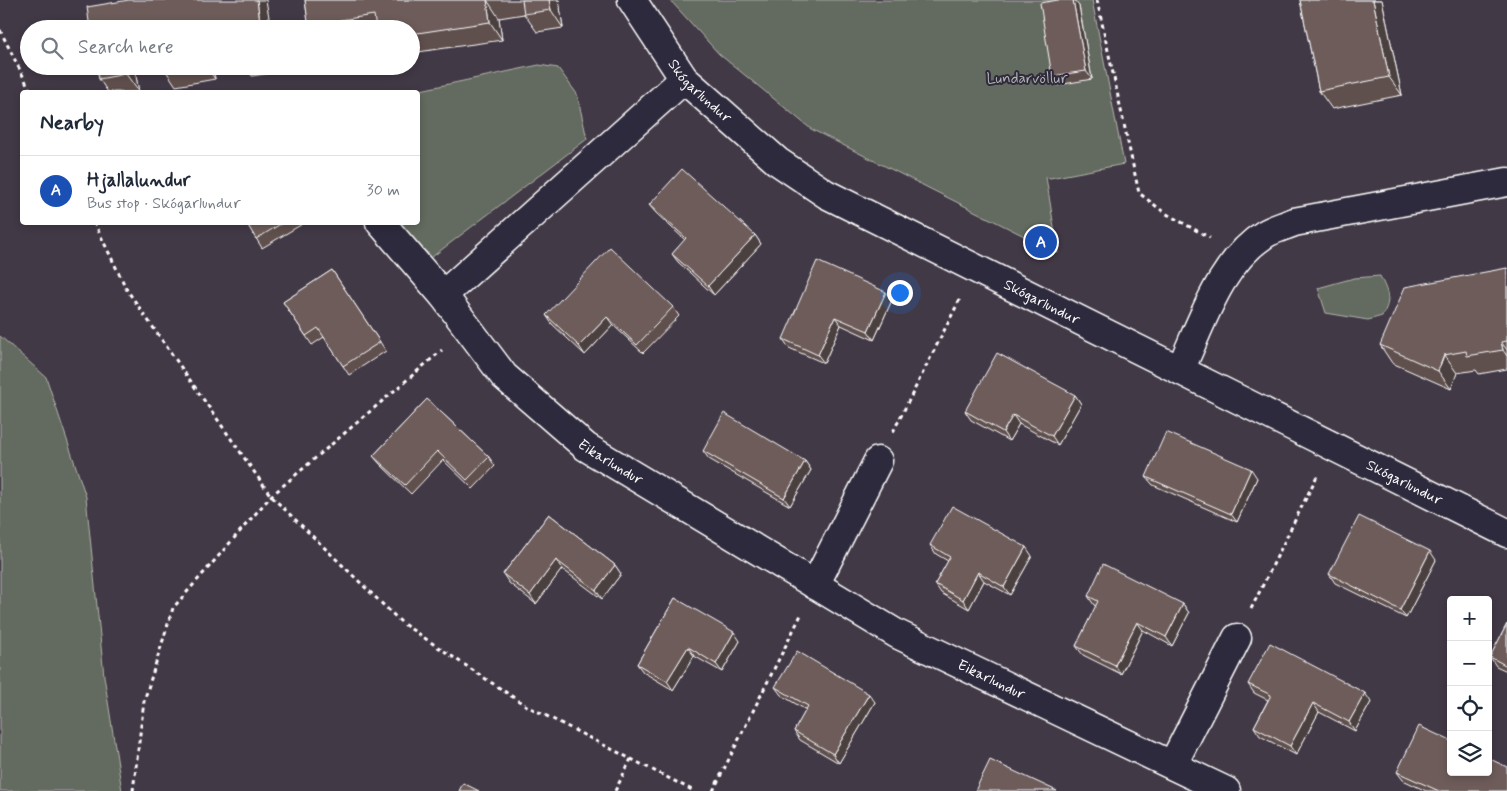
<!DOCTYPE html>
<meta charset="utf-8">
<style>
body{margin:0;font-family:Mynerve,sans-serif;background:#f6f6f7;color:#1f2937}
.controls{position:absolute;right:15px;bottom:15px;display:grid;overflow:hidden;border-radius:5px;box-shadow:0 2px 8px #0003}
.controls button{width:45px;height:45px;display:grid;place-items:center;padding:0;border:0;border-bottom:1px solid #e0e1e3;background:#fff;color:#1f2937;font:25px sans-serif}
.you{position:absolute;left:899px;top:292px;width:18px;height:18px;margin:-12px;border:4px solid #fff;border-radius:50%;background:#1a73e8;box-shadow:0 0 0 8px #1a73e833}
.badge{display:grid;place-items:center;width:32px;height:32px;border-radius:50%;background:#d93025;color:#fff;font-size:16px;font-weight:700}
.pin{position:absolute;translate:-50% -50%;border:2px solid #fff;box-shadow:0 1px 5px #0006}
.list{margin:0;padding:0;list-style:none}
h2{display:flex;justify-content:space-between;align-items:center;height:65px;margin:0;padding:0 20px;font-size:21px}
h2 small{font-size:16px;font-weight:400;color:#747a83}
.list li{display:grid;grid-template-columns:32px 1fr auto;gap:15px;align-items:center;box-sizing:border-box;height:70px;padding:0 20px;border-top:1px solid #e0e1e3}
.list b{display:block;font-size:19px;white-space:nowrap}
.list p{margin:0;font-size:16px;white-space:nowrap;color:#747a83}
.list em{font-size:16px;font-style:normal;color:#747a83}
.icon{flex:none;width:28px;height:28px;fill:none;stroke:currentColor;stroke-width:2;stroke-linecap:round;stroke-linejoin:round}
.map{position:relative;flex:none;width:1507px;height:791px;overflow:hidden}
.search{position:absolute;background:#fff;box-shadow:0 2px 8px #0003;left:20px;top:20px;width:400px;height:55px;display:flex;align-items:center;gap:12px;box-sizing:border-box;padding:0 18px;border-radius:28px;color:#747a83;font-size:19px}
.panel{position:absolute;background:#fff;box-shadow:0 2px 8px #0003;left:20px;top:90px;width:400px;height:135px;border-radius:5px}
.map>svg:first-child{display:block}
.green{fill:#646b5e;stroke:#b2b5ae}
.lines{fill:none;stroke-linecap:round;stroke-linejoin:round}
.minor-casing{stroke:#fff;stroke-width:31}
.path{stroke:#fff;stroke-width:3;stroke-dasharray:4 4;stroke-linecap:butt}
.minor{stroke:#2f2a3d;stroke-width:28}
.wall{fill:#5e4f4d;stroke:#fff}
.shaded-wall{fill:#4c403f;stroke:#fff}
.building{fill:#6d5c5a;stroke:#fff}
.labels{text-anchor:middle;stroke-width:4;stroke-linejoin:round;paint-order:stroke}
.park-label{font-size:15px;fill:#b2b5ae;stroke:#2f2a3d}
.street-label{font-size:15px;fill:#fff;stroke:#2f2a3d}
</style>
<div class="map">
<svg width="1507" height="791" viewBox="0 0 1507 791">
<rect width="100%" height="100%" fill="#423946"/>
<filter id="ink" filterUnits="userSpaceOnUse"><feTurbulence type="fractalNoise" baseFrequency=".02" numOctaves="2"/><feDisplacementMap in="SourceGraphic" scale="10" xChannelSelector="R" yChannelSelector="G"/><feConvolveMatrix kernelMatrix="1 2 1 2 8 2 1 2 1" color-interpolation-filters="sRGB"/></filter>
<g filter="url(#ink)">
<g class="green">
<polygon points="670,0 1092,0 1124,164 1050,178 1046,177 1058,253 811,129 719,54"/>
<polygon points="539,65 558,68 577,94 587,139 432,257 409,236 400,223 418,222 418,92 411,92"/>
<path d="M 1380,276 C 1388,293 1392,300 1382,316 L 1368,320 L 1326,313 L 1318,288 L 1354,278 Z"/>
<polygon points="0,336 46,377 86,497 104,676 122,791 0,791"/>
</g>
<g class="lines">
<defs>
<g id="minor">
<path id="s1" d="M 632,0 L 684,79 L 777,161 L 826,194 L 1507,533"/>
<path id="s2" d="M 380,222 L 443,295 L 504,376 L 586,447 L 897,634 L 1226,791"/>
<polyline points="443,295 684,79"/>
<path d="M 1180,370 C 1202,323 1219,264 1265,234 C 1273,229 1285,226 1294,222 L 1507,182"/>
<polyline points="815,585 878,461"/>
<polyline points="1173,764 1237,638"/>
</g>
</defs>
<use href="#minor" class="minor-casing"/>
<g class="path">
<polyline points="1097,0 1139,193 1165,213 1210,238"/>
<polyline points="0,30 31,92"/>
<polyline points="94,222 127,290 271,496 402,623 525,705 694,791"/>
<polyline points="893,432 960,299"/>
<polyline points="1251,609 1317,476"/>
<polyline points="133,791 144,701 173,608 271,496 442,350"/>
<polyline points="615,791 631,759"/>
<polyline points="713,791 801,615"/>
</g>
<use href="#minor" class="minor"/>
</g>
<g class="wall">
<polygon points="305,0 559,0 563,28 537,32 524,14 499,18 502,40 411,53 411,29 309,29"/>
<polygon points="1300,0 1382,0 1402,95 1332,109 1319,91"/>
<polygon points="1079,6 1092,79 1058,85 1052,76"/>
<polygon points="97,66 163,66 135,71 139,92 108,92 99,79"/>
<polygon points="164,66 213,66 215,79 176,86 164,68"/>
<polygon points="245,66 277,66 278,72 252,76"/>
<polygon points="649,205 755,235 761,244 714,295 678,262 672,254 685,240 656,213"/>
<polygon points="246,222 304,222 304,223 262,248"/>
<polygon points="1507,268 1507,369 1479,374 1476,370 1457,373 1451,389 1392,363 1380,345"/>
<polygon points="332,270 386,351 349,375 324,337 312,345 283,302"/>
<polygon points="886,292 892,300 874,340 841,325 824,363 789,348 783,339"/>
<polygon points="673,307 679,316 643,353 613,325 585,355 552,324 546,315"/>
<polygon points="1075,395 1081,404 1058,445 1019,424 1009,441 971,420 965,411"/>
<polygon points="427,399 489,457 495,466 473,489 443,460 411,494 380,464 373,456"/>
<polygon points="703,451 805,461 811,470 790,506 709,459"/>
<polygon points="1146,477 1257,478 1237,522 1153,485"/>
<polygon points="549,514 615,565 621,574 602,599 562,569 536,604 509,583 503,574"/>
<polygon points="930,545 1032,556 1010,595 984,581 969,609 941,593 935,584 948,561 936,554"/>
<polygon points="1436,560 1406,618 1335,583 1329,574"/>
<polygon points="1088,596 1183,604 1189,613 1172,646 1143,630 1121,674 1083,655 1076,646 1096,606 1094,605"/>
<polygon points="675,598 740,641 722,672 694,656 673,690 643,672 637,664"/>
<polygon points="1507,624 1507,671 1496,666 1490,657"/>
<polygon points="1248,684 1371,702 1355,731 1319,712 1296,755 1260,736 1254,727 1268,700 1254,693"/>
<polygon points="775,687 875,702 839,763 800,740 794,731 806,710 781,695"/>
<polygon points="1397,772 1507,791 1426,791 1403,780"/>
</g>
<g class="shaded-wall">
<polygon points="257,0 266,0 271,29 261,29"/>
<polygon points="487,0 499,18 502,40 490,22"/>
<polygon points="549,0 559,0 563,28 551,10"/>
<polygon points="1073,0 1074,0 1079,6 1092,79 1086,71"/>
<polygon points="1373,0 1382,0 1402,95 1389,77"/>
<polygon points="340,20 346,29 341,29"/>
<polygon points="125,66 132,66 135,71 139,92 126,74"/>
<polygon points="206,66 213,66 215,79"/>
<polygon points="755,235 761,244 714,295 708,286"/>
<polygon points="886,292 892,300 874,340 868,331"/>
<polygon points="607,317 613,325 585,355 579,346"/>
<polygon points="835,317 841,325 824,363 818,355"/>
<polygon points="1501,342 1507,350 1507,356 1503,350"/>
<polygon points="1444,355 1457,373 1451,389 1438,371"/>
<polygon points="1075,395 1081,404 1058,445 1052,436"/>
<polygon points="1013,415 1019,424 1009,441 1003,432"/>
<polygon points="805,461 811,470 790,506 784,498"/>
<polygon points="1251,469 1257,478 1237,522 1231,514"/>
<polygon points="1026,547 1032,556 1010,595 1004,587"/>
<polygon points="1430,551 1436,560 1406,618 1400,610"/>
<polygon points="556,560 562,569 536,604 530,595"/>
<polygon points="615,565 621,574 602,599 596,590"/>
<polygon points="978,572 984,581 969,609 963,600"/>
<polygon points="1183,604 1189,613 1172,646 1166,637"/>
<polygon points="1137,622 1143,630 1121,674 1115,665"/>
<polygon points="734,632 740,641 722,672 716,664"/>
<polygon points="688,647 694,656 673,690 667,681"/>
<polygon points="1365,693 1371,702 1355,731 1349,722"/>
<polygon points="869,694 875,702 839,763 833,754"/>
<polygon points="1313,703 1319,712 1296,755 1290,746"/>
</g>
<g class="building">
<polygon points="129,0 257,0 261,29 90,29 87,7"/>
<polygon points="305,0 487,0 490,22 411,34 411,29 376,29 374,15 340,20 341,29 309,29"/>
<polygon points="522,0 549,0 551,10 524,14"/>
<polygon points="1058,0 1073,0 1086,71 1052,76 1040,3"/>
<polygon points="1300,0 1373,0 1389,77 1319,91"/>
<polygon points="97,66 125,66 126,74 99,79"/>
<polygon points="164,66 174,66 164,68"/>
<polygon points="682,169 755,235 708,286 672,254 686,238 649,205"/>
<polygon points="246,222 284,222 256,239"/>
<polygon points="610,247 673,307 637,345 607,317 579,346 546,315"/>
<polygon points="817,261 886,292 868,331 835,317 818,355 783,339"/>
<polygon points="1507,268 1507,341 1501,342 1503,350 1467,356 1466,351 1444,355 1438,371 1380,345 1405,287"/>
<polygon points="332,270 380,342 343,366 318,328 306,336 283,302"/>
<polygon points="997,353 1075,395 1052,436 1013,415 1003,432 965,411"/>
<polygon points="427,399 489,457 467,480 437,451 405,485 373,456"/>
<polygon points="724,413 805,461 784,498 703,451"/>
<polygon points="1166,432 1251,469 1231,514 1146,477"/>
<polygon points="952,506 1026,547 1004,587 978,572 963,600 935,584 950,557 930,545"/>
<polygon points="549,514 615,565 596,590 556,560 530,595 503,574"/>
<polygon points="1359,516 1430,551 1400,610 1329,574"/>
<polygon points="1103,564 1183,604 1166,637 1137,622 1115,665 1076,646 1098,601 1088,596"/>
<polygon points="675,598 734,632 716,664 688,647 667,681 637,664"/>
<polygon points="1507,624 1507,666 1490,657"/>
<polygon points="1270,643 1365,693 1349,722 1313,703 1290,746 1254,727 1271,695 1248,684"/>
<polygon points="797,651 869,694 833,754 794,731 808,706 775,687"/>
<polygon points="1419,726 1451,741 1451,772 1488,772 1488,758 1507,767 1507,791 1439,791 1397,772"/>
<polygon points="990,760 1057,791 975,791"/>
<polygon points="463,783 479,791 459,791"/>
</g>
</g>
<g class="labels">
<g class="park-label">
<text x="1027" y="83">Lundarvöllur</text>
</g>
<g class="street-label">
<text dy="5" stroke="none"><textPath href="#s1" startOffset="114">Skógarlundur</textPath></text>
<text dy="5" stroke="none"><textPath href="#s1" startOffset="519">Skógarlundur</textPath></text>
<text dy="5" stroke="none"><textPath href="#s2" startOffset="335">Eikarlundur</textPath></text>
<text dy="5" stroke="none"><textPath href="#s1" startOffset="924">Skógarlundur</textPath></text>
<text dy="5" stroke="none"><textPath href="#s2" startOffset="774">Eikarlundur</textPath></text>
</g>
</g>
</svg>
<div class="controls">
<button>+</button>
<button>−</button>
<button><svg class="icon" aria-label="locate" viewBox="0 0 24 24"><circle cx="12" cy="12" r="6"/><path d="M12 2v4M12 18v4M2 12h4M18 12h4"/></svg></button>
<button><svg class="icon" aria-label="layers" viewBox="0 0 24 24"><path d="M12 4l9 5-9 5-9-5zM3 14l9 5 9-5"/></svg></button>
</div>
<div class="you"></div>
<div class="pin badge" style="left:1041px;top:242px;background:#1a4fb4">A</div>
<div class="search"><svg class="icon" aria-label="search" viewBox="0 0 24 24"><circle cx="10" cy="10" r="6"/><path d="M15 15l6 6"/></svg>Search here</div>
<section class="panel">
<h2>Nearby<small></small></h2>
<ul class="list">
<li><span class="badge" style="background:#1a4fb4">A</span><div><b>Hjallalundur</b><p>Bus stop · Skógarlundur</p></div><em>30 m</em></li>
</ul>
</section>
</div>
